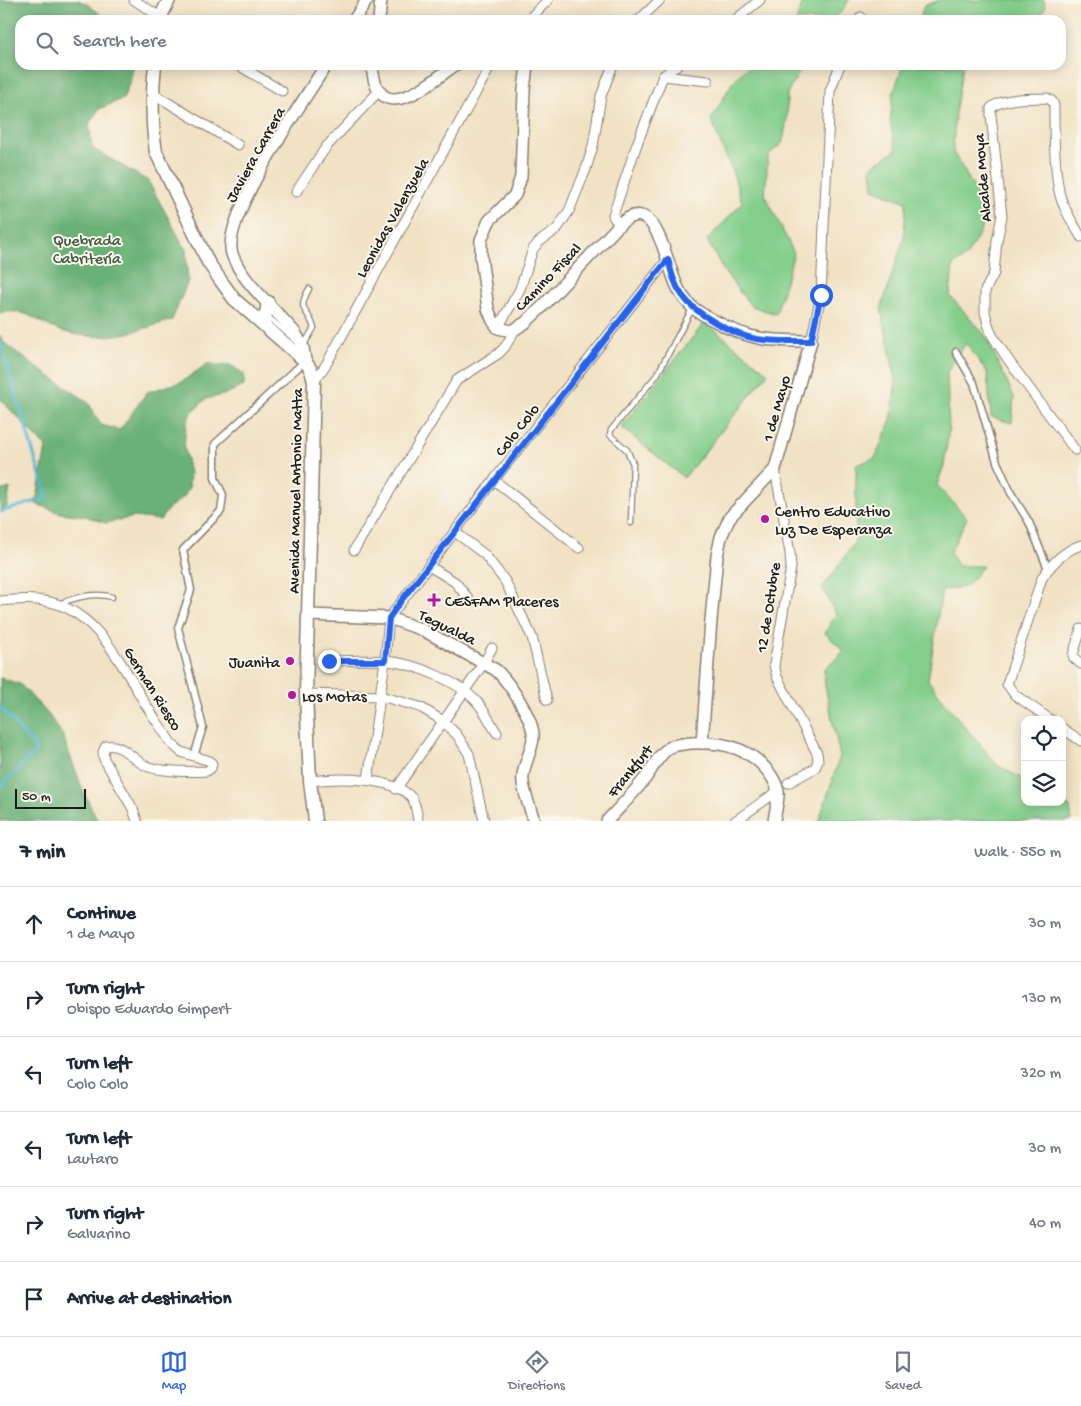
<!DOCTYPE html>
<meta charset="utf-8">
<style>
body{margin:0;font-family:"Gochi Hand",sans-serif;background:#f2f2f3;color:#1f2937}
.controls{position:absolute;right:15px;bottom:15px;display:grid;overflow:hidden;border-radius:10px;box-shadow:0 2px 12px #0003}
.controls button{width:45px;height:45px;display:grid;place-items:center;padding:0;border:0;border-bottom:1px solid #e0e1e3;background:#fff;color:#1f2937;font:25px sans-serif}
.scale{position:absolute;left:15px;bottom:12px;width:71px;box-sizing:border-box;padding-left:5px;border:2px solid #1c1c1c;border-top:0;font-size:14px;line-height:18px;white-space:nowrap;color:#1c1c1c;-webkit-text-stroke:4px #fbf7ec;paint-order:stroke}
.stop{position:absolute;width:15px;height:15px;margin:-11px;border:4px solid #2563eb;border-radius:50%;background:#fff}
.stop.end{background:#2563eb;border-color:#fff;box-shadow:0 1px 5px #0008}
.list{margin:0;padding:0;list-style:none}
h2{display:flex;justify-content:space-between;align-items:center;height:65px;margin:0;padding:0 20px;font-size:21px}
h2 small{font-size:16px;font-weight:400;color:#747a83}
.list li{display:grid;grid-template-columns:32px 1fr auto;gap:15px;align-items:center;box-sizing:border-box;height:75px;padding:0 20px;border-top:1px solid #e0e1e3}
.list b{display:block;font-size:19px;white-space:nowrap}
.list p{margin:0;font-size:16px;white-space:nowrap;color:#747a83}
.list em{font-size:16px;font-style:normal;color:#747a83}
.icon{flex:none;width:28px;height:28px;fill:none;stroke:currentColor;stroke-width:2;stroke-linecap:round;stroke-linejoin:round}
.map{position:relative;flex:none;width:1081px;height:821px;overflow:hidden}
.search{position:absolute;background:#fff;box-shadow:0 2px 12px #0003;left:15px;right:15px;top:15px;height:55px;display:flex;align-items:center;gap:12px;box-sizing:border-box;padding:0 18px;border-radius:15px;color:#747a83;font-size:19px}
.sheet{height:515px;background:#fff}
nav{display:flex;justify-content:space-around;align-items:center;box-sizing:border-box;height:70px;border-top:1px solid #e0e1e3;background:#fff;font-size:14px;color:#747a83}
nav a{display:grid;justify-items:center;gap:2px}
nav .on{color:#2563eb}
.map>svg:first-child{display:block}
.green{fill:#83ce8b;stroke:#507554}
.forest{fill:#6ab177;stroke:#43664a}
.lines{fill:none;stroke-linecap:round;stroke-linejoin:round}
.stream{stroke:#55b9d4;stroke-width:3}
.service-casing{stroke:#867f70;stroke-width:7}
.pedestrian-casing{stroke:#867f70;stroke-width:9}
.minor-casing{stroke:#867f70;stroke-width:11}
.tertiary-casing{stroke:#867f70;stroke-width:14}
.secondary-casing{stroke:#867f70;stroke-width:15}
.service{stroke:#fff;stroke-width:4.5}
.pedestrian{stroke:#fff;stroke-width:6}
.minor{stroke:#fff;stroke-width:9}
.tertiary{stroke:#fff;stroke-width:11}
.secondary{stroke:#fff;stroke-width:12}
.route{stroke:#2563eb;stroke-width:6}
.poi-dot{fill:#b5179e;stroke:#fbf7ec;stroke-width:2}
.labels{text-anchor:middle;stroke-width:4;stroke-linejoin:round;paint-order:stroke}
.street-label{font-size:16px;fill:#1c1c1c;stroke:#fbf7ec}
.park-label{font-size:16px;fill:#405a43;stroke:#fbf7ec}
.poi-label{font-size:16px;fill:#1c1c1c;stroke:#fbf7ec;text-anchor:start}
</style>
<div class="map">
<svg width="1081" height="821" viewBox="0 0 1081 821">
<rect width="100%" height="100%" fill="#fbf7ec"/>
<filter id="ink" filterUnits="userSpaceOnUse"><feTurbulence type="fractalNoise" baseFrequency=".02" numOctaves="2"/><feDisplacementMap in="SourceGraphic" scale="10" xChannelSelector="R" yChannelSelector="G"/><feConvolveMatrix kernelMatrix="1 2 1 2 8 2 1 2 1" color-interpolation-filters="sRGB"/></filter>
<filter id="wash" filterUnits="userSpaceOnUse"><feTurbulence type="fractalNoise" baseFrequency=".0096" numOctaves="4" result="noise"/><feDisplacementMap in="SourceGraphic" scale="20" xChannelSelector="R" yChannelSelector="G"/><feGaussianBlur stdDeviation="1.12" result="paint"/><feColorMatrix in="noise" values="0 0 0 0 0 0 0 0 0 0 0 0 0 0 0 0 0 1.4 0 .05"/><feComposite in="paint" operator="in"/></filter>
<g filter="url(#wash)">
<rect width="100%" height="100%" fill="#f1e2c4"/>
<g class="green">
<polygon points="804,0 849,0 844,9 833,20 796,20"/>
<polygon points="940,0 1044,0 1045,7 1039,20 919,20 924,6"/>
<polygon points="750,65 803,65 787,94 787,118 783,142 768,156 765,195 794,253 776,314 751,306 725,273 707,240 742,203 734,176 711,120 733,81"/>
<polygon points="903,65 963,65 955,114 953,152 982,201 983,226 967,256 953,265 950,296 985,335 1014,397 1012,423 991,417 987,372 966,343 947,372 949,429 944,465 937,485 967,518 950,552 957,566 983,566 966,587 942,590 928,680 945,703 998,766 1025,780 1025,802 1062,801 1070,807 1072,821 819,821 840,756 825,686 824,669 844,651 825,633 836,614 822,588 835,571 856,540 856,465 875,458 891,420 896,381 881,309 904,237 906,202 873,189 871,167 896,150 890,123 893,93"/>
<polygon points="705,322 768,373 684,478 621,427"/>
</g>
<g class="forest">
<path d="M 0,0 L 78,0 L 87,4 L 108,20 L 20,20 L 20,65 L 133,65 L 131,79 L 123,99 L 99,109 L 89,124 L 92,148 L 148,181 L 186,250 L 188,281 L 172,320 C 139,330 114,340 79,335 C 71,334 61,331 53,328 C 35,320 21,306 0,314 Z"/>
<polygon points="0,335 3,342 36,367 88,402 101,425 120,430 147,392 181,382 207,364 230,365 244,374 244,386 223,395 206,399 191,413 186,425 184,447 190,473 189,487 184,497 169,508 160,520 134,517 106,523 85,516 61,513 36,504 46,447 0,399"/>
<polygon points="10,488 7,507 0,510 0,491"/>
<polygon points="0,678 20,684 48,714 62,734 84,793 98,821 0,821"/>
</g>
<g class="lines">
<g class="stream">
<polyline points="0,342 47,498 0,512"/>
<polyline points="0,706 37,750 0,787"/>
</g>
</g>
</g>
<g filter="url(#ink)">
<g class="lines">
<defs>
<g id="service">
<polyline points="267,316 294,339"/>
<path d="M 303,346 L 314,328 C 308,307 296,312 309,289"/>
<polyline points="631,523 633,464 627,450 610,435 611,430 657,375 692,309"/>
<path d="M 59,604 C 76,597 94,592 112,597"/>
</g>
<g id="pedestrian">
<polyline points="956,352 974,383 997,462 1011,493 1029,522 1048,569"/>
<polyline points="194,756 203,727 178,628 191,590 183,550 221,511 223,495 215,478 215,444 305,361"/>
</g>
<g id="minor">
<polyline points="134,0 165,20"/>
<polyline points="528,20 548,0"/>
<polyline points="639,20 660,0"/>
<polyline points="735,20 760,0"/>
<polyline points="859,20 861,17"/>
<polyline points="238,65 282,91"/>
<polyline points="663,76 708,81"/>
<polyline points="152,93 238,145"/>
<polyline points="296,192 326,147 380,90"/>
<polyline points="620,224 614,218 613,215 637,144 663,76 677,65"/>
<polyline points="498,328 520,289 533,249 539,242 557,229 569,211 586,169 593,146 601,96 613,65"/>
<polyline points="811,341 821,295 830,91 840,65"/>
<polyline points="314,382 327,363 491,65"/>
<path d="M 1075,450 L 1009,361 L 992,335 L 988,324 L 985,312 L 985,291 L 994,273 L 997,241 L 1002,216 L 991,115 L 991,108 C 1003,97 1031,99 1047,98 L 1052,101 L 1054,105 C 1054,133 1054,163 1059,191 C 1062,207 1073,223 1081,237"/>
<polyline points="775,469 790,553 791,567 774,665 777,677 817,753 818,761 815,768 788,783"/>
<polyline points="494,480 579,548"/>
<polyline points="455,532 485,555 505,581 532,637 547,700"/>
<polyline points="354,550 457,380 498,354 505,347 515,330"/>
<polyline points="429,566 455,582 468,598"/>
<path d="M 0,601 C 20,599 38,598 57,604 C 99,618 123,666 144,702 C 153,716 162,729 171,743 L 181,752 L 210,761 L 212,764 L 211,768 L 207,771 C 191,772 157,772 144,765 C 133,759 120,742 106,746 L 103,752 L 104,759 L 133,809 L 137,821"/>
<polyline points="1081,629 1073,655 1074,658 1081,664"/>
<path d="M 329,661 C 348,661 367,659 386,661 C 413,663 458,681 476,701 C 485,710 490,723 497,733"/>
<polyline points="306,694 380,696 420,707 443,721 457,735 469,754 484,821"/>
<path d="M 1051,720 L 1015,695 L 1007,684 L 1042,578 C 1051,564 1065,550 1081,545"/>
<polyline points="1062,728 1081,741"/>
<polyline points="368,780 385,661 389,618 494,480 668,259"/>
<path d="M 310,781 C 336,778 393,776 412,798 C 416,804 417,814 418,821"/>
<polyline points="396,789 484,663 492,648"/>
<polyline points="735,821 778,791"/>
</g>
<g id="tertiary">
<polyline points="354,20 367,0"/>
<polyline points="379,20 381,0"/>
<path d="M 372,65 C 377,131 428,84 455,65"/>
<path d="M 527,65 L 524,90 L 521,177 L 515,195 L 489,221 L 481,240 L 481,257 L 488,309 L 493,321 L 498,328 L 512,331 L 525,323 L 542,307 L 620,224 C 626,219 633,214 641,216 C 660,220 669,270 677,286 C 680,294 686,301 692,307 C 699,313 707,317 715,321 C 750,341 772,341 811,341 L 775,469 L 730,517 L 721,537 L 717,556 L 711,620 L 702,743"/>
<path d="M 305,361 L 303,347 L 296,334 C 277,310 242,283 232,254 C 220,219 305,99 326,65"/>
<path d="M 308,615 L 389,618 L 423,630 L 496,670 C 509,682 535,721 533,738 C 532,751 524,763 523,776 C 521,787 531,809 534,821"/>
<path d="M 607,821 C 619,808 632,795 643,781 C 652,771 657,755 669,748 C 675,744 684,744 691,743 C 720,741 748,747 767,770 C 772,776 776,783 778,791 C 779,799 775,812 774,821"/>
</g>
<g id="secondary">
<polyline points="159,20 169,0"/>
<path d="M 155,65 C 152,94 151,122 156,152 L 208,262 L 221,281 L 234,299 L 305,361 L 311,370 L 314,382 L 306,694 L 310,781 L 315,821"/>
<polyline points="264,324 268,302"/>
</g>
</defs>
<use href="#service" class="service-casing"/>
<use href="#pedestrian" class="pedestrian-casing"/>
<use href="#minor" class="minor-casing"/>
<use href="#tertiary" class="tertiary-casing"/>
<use href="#secondary" class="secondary-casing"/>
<use href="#service" class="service"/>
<use href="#pedestrian" class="pedestrian"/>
<use href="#minor" class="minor"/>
<use href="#tertiary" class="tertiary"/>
<use href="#secondary" class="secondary"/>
</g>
</g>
<g class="lines" filter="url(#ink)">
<path class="route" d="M 329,661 L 385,661 L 389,618 L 401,601 L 668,259 C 671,271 674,284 682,295 C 695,314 733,335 757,339 C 774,342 793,341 811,341 L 821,295"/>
</g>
<g class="poi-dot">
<circle cx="765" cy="519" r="5"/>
<path d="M431.5 592.5h5v5h5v5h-5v5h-5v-5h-5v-5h5z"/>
<circle cx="290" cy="661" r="5"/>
<circle cx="292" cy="695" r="5"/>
</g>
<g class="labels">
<g class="street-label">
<text transform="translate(254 154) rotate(-61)" y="6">Javiera Carrera</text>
<text transform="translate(981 178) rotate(-95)" y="6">Alcalde Moya</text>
<text transform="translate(391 217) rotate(-61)" y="6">Leonidas Valenzuela</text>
<text transform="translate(547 276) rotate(-46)" y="6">Camino Fiscal</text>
<text transform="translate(775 408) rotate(-74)" y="6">1 de Mayo</text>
<text transform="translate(516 429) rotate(-52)" y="6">Colo Colo</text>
<text transform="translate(294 491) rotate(-89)" y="6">Avenida Manuel Antonio Matta</text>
<text transform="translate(767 607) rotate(-81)" y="6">12 de Octubre</text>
<text transform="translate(448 626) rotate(26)" y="6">Tegualda</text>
<text transform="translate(154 688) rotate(58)" y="6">German Riesco</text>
<text transform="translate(629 770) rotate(-51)" y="6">Frankfurt</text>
</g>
<g class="park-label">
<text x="87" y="245">Quebrada<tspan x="87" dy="18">Cabritería</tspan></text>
</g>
<g class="poi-label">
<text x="775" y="516">Centro Educativo<tspan x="775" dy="18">Luz De Esperanza</tspan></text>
<text x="445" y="606">CESFAM Placeres</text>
<text x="280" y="667" text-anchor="end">Juanita</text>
<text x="302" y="701">Los Motas</text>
</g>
</g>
</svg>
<div class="controls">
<button><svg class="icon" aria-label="locate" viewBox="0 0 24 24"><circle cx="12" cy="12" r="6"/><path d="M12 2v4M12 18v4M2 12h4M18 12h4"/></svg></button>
<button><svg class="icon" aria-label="layers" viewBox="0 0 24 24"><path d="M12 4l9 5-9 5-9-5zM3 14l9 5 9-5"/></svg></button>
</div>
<div class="scale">50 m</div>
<div class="stop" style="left:821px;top:295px"></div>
<div class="stop end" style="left:329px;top:661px"></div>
<div class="search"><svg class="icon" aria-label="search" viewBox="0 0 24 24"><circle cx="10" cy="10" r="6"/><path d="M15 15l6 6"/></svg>Search here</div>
</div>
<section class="sheet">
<h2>7 min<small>Walk · 550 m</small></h2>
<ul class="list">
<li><svg class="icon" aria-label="ahead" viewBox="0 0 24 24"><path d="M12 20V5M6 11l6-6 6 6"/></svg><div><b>Continue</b><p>1 de Mayo</p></div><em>30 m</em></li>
<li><svg class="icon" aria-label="right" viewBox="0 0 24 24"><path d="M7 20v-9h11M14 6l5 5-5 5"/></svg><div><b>Turn right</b><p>Obispo Eduardo Gimpert</p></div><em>130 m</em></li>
<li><svg class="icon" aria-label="left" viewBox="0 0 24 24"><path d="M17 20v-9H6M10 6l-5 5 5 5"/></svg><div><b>Turn left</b><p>Colo Colo</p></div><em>320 m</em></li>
<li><svg class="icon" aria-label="left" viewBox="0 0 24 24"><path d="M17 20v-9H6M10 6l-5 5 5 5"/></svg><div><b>Turn left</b><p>Lautaro</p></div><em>30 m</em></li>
<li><svg class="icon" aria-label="right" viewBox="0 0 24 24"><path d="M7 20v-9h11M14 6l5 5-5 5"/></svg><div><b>Turn right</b><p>Galvarino</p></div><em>40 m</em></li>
<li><svg class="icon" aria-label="arrive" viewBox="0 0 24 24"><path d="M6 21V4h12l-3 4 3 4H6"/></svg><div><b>Arrive at destination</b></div></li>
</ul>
</section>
<nav>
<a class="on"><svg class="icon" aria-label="map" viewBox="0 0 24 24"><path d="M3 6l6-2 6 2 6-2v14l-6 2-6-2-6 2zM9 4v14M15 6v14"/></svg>Map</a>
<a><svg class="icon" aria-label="directions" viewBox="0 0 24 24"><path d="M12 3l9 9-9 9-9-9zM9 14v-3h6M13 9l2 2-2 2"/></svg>Directions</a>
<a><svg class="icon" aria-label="saved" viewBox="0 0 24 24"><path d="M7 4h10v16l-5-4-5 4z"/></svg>Saved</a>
</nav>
